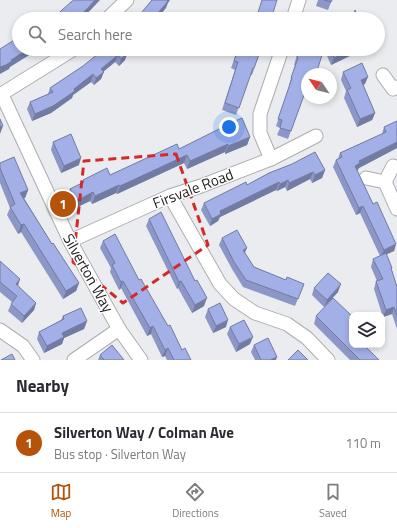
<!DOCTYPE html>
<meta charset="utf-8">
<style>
body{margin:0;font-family:"Titillium Web",sans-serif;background:#f2f2f3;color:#2b2b33}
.controls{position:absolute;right:12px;bottom:12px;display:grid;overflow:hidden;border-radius:8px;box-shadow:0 2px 6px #0003}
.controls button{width:36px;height:36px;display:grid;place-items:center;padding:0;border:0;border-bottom:1px solid #e1e1e2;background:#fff;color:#2b2b33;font:20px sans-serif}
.compass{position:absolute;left:301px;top:68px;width:36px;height:36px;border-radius:50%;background:#fff;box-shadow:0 2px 6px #0003;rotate:305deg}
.you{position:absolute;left:229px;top:127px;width:14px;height:14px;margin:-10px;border:3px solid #fff;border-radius:50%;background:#1a73e8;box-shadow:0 0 0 6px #1a73e833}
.badge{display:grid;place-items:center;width:26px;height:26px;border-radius:50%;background:#b45309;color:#fff;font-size:13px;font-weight:700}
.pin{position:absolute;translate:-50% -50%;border:2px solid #fff;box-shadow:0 1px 4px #0006}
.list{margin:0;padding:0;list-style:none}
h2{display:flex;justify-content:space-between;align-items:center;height:52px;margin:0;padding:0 16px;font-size:17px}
h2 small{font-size:13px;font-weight:400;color:#7c7c81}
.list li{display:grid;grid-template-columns:26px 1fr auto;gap:12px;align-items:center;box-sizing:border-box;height:60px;padding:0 16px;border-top:1px solid #e1e1e2}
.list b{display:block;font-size:15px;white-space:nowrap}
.list p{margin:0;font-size:13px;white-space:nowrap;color:#7c7c81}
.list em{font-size:13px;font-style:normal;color:#7c7c81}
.icon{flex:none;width:22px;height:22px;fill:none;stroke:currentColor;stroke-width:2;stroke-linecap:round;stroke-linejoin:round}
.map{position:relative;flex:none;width:397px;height:360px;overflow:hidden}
.search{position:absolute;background:#fff;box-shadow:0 2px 6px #0003;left:12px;right:12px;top:12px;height:44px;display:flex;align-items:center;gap:10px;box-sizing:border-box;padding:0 14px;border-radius:22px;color:#7c7c81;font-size:15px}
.sheet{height:112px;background:#fff}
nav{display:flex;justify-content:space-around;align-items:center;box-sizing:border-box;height:56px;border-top:1px solid #e1e1e2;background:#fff;font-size:11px;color:#7c7c81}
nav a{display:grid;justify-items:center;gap:2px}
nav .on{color:#b45309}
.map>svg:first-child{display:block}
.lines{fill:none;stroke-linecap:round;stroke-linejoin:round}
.street-casing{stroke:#acadb0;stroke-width:15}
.street{stroke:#fff;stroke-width:13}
.wall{fill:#8c97c7}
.shaded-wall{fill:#727ba2}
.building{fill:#a3b0e7;stroke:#727ba2}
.marked{fill:none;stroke:#d62828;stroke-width:3;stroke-dasharray:8 5;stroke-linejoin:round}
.labels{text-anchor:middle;stroke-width:3;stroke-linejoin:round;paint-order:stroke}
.street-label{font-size:15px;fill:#202122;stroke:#fff}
</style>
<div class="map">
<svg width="397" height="360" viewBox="0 0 397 360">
<rect width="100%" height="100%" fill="#ebecef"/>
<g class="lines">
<defs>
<g id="street">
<polyline points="107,19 127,0"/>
<polyline points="293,19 299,0"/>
<polyline points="383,75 393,89 397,87"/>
<polyline points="0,95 74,49"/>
<polyline points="2,95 70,241 119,329 141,360"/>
<polyline points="271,159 260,133 260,114 282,49"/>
<polyline points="366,178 385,182 393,166"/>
<polyline points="385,182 397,209"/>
<polyline points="170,196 220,284 234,299 255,313 287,324 307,338 328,360"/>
<polyline points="70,241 170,196 201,186 271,159 316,136"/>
<polyline points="0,330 23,346 33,360"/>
<polyline points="74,360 119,329"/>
</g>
</defs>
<use href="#street" class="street-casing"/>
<use href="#street" class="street"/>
</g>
<g class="wall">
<polygon points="318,0 332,0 328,10 316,6"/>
<polygon points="355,10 359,19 352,19"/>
<polygon points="238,49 261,49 252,75 250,75 236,115 222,110 235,70 231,68"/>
<polygon points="299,49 316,74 307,74 307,87 288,139 277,135 280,128 276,126 290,85 289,85 295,65 294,65"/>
<polygon points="324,49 367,49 360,52 360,51 331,65"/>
<polygon points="102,51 127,54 125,60 119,66 115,62 103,72 101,79 94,85 91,82 73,95 72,98 51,113 32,121 27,109 30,102 48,94 50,88 83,66"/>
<polygon points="343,72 365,84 363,85 375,113 372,120 357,127 344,98 346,91 341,80"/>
<polygon points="397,121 397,148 359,168 357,171 373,204 396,244 394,251 386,254 392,268 391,270 397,287 397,329 392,314 383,317 374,289 376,281 377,281 371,267 373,259 380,256 360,213 356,215 333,167 336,160 338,159 340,153 382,134 384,127"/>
<polygon points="221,127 250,137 247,145 225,154 225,152 187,169 184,163 117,194 116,193 92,204 90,201 73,209 67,197 70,189 82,183 83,180 110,175 179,149 220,129"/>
<polygon points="53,142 79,165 61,173 51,150"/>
<polygon points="0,163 28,190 25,198 24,198 52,244 79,283 76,291 63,299 21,232 18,234 7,215 10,208 0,183"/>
<polygon points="325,170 322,178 312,183 310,179 287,191 285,187 277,191 276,190 220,217 218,221 210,226 201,210 204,203 247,185 269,173"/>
<polygon points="149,219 195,281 204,306 192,313 178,288 177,289 146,226"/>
<polygon points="222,238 245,253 254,267 286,280 304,284 295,306 243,287 232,269 219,245"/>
<polygon points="103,241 139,280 182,350 191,360 167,360 165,356 162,357 151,334 147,336 121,288 119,290 110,272 111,268 100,248"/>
<polygon points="0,261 18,286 36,303 34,310 22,323 8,311 11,304 12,302 0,292"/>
<polygon points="314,288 338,292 324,307 312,295"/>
<polygon points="208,309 226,327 213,333 205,317"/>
<polygon points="63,316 87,321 84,329 64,338 62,344 44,353 37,339 39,332 61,320"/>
<polygon points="316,316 352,345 366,347 379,360 350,360 314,324"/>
<polygon points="230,327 250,344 236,352 227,334"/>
<polygon points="254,345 276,360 255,360 251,352"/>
<polygon points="100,355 124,360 98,360"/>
</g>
<g class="shaded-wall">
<polygon points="95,0 100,0 82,19 75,19"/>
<polygon points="167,0 170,0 168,3 166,8 157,19 153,19"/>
<polygon points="28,49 39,49 10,67 9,69 0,74 0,67"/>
<polygon points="128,49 132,49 127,54 125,60 119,66 121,59"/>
<polygon points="351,49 360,49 360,51 331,65 334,58"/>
<polygon points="361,49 367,49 360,52"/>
<polygon points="118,55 115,62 98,76 101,69"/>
<polygon points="104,72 101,79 94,85 96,78"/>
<polygon points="93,74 91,82 73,95 72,98 51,113 32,121 35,114 74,89"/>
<polygon points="368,77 365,84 358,87 361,80"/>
<polygon points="375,113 372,120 357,127 360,119"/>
<polygon points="3,126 0,134 0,127"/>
<polygon points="250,137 247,145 225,154 228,146"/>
<polygon points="397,142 397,148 359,168 357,171 352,173 355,166 359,161"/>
<polygon points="228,144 225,152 187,169 190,161"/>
<polygon points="187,155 184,163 117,194 120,186"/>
<polygon points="81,158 79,165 61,173 64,166"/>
<polygon points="325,170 322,178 312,183 315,175"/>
<polygon points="313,172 310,179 287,191 289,183"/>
<polygon points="288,180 285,187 277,191 280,184"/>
<polygon points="279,182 276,190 220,217 218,221 210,226 212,219 220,211"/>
<polygon points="119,185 116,193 92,204 95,196"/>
<polygon points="28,190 25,198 17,201 20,193"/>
<polygon points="93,192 90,201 73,209 76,201"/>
<polygon points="363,206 360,213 356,215 359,208"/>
<polygon points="24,224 21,232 18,234 21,225"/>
<polygon points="396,244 394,251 381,257 384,250"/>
<polygon points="247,248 244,255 243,250"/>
<polygon points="20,279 18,286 16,284"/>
<polygon points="123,281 121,288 119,290 121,282"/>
<polygon points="181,281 178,288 177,289 179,282"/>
<polygon points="79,283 76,291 63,299 66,291"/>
<polygon points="341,284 338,292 324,307 327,300"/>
<polygon points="207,298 204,306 192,313 195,305"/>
<polygon points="36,303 34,310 22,323 24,316"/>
<polygon points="394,307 392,314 383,317 386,310"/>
<polygon points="228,320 226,327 213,333 216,326"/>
<polygon points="87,321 84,329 64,338 62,344 44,353 47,346 62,333"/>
<polygon points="153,326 151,334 147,336 150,328"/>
<polygon points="253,337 250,344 236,352 239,344"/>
<polygon points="168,348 165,356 162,357 165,350"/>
<polygon points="277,357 276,360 270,360"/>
</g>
<g class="building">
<polygon points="74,0 95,0 86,10 75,19 48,19 51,17 52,19 71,2"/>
<polygon points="152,0 167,0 168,1 153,19 136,19"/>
<polygon points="262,0 277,0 271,19 256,19"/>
<polygon points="324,0 332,0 331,2"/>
<polygon points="355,10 359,19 354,19"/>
<polygon points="19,37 19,49 28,49 11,60 12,61 6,65 0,67 0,49"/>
<polygon points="104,49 128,49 126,51 128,53 121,59 118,55 101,69 104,72 96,78 93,74 74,89 75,91 53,106 35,114 30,102 53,92 50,88 83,66"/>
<polygon points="238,49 261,49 254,68 253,68 239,108 225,103 238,62 234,61"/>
<polygon points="299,49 324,49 316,74 312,73 312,74 307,74 307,87 291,131 280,128 282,120 278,119 292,78 291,78 298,58 297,57"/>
<polygon points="330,49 351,49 334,58"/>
<polygon points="362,63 368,77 361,80 375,113 360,119 347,90 351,88 343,72"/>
<polygon points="242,118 250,137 228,146 228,144 190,161 187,155 120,186 119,185 95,196 93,192 76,201 70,189 84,182 83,180 107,168 110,175 177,144 179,149 221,128 221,127"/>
<polygon points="0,119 3,126 0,127"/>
<polygon points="397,121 397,142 359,161 360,163 355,166 373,204 377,202 396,244 384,250 363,206 359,208 336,160 342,157 340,153 386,132 384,127"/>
<polygon points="71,134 81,158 64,166 53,142"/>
<polygon points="315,152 325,170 315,175 313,172 289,183 288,180 280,184 279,182 220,211 221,214 212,219 204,203 246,182 247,185 269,173 292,164"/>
<polygon points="14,157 28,190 20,193 52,244 53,243 79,283 66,291 24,224 21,225 10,207 15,204 0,168 0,163"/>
<polygon points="161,212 195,281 197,280 207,298 195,305 181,281 179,282 149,219"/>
<polygon points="237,230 247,248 243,250 254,267 286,280 287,277 304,284 298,299 246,280 234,262 222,238"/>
<polygon points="115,234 139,280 141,279 168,326 170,325 182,350 185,348 191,360 174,360 168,348 165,350 153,326 150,328 123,281 121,282 112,265 115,263 103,241"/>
<polygon points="386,253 392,268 391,268 397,287 397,315 394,307 386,310 376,281 383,279 373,259"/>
<polygon points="0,261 20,279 16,284 36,303 24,316 11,304 17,296 0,282"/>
<polygon points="328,273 341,284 327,300 314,288"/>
<polygon points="333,298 352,316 352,345 364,345 379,360 360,360 316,316"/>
<polygon points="220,303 228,320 216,326 208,309"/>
<polygon points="81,308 87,321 62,333 64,337 47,346 39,332 64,319 63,316"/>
<polygon points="244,320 253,337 239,344 230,327"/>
<polygon points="268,338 277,357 270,360 261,360 254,345"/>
<polygon points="112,345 124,360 104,360 100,355"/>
<polygon points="298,350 308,360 288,360"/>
<polygon points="12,354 15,360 1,360"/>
</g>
<path class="marked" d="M 176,154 L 208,245 L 123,303 L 73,262 L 84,161 Z"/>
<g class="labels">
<g class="street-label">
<text transform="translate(193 189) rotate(-21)" y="5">Firsvale Road</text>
<text transform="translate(88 273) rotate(61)" y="5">Silverton Way</text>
</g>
</g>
</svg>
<div class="controls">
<button><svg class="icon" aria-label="layers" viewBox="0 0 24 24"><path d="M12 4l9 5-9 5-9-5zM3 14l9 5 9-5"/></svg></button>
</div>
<svg class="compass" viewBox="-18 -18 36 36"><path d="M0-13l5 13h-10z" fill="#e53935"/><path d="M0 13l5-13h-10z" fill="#7c7c81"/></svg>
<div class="you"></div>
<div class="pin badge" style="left:63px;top:204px">1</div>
<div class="search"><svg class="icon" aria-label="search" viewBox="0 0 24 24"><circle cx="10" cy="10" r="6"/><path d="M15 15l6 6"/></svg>Search here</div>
</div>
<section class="sheet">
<h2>Nearby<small></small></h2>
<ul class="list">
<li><span class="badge">1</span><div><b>Silverton Way / Colman Ave</b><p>Bus stop · Silverton Way</p></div><em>110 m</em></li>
</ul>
</section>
<nav>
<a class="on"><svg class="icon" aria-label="map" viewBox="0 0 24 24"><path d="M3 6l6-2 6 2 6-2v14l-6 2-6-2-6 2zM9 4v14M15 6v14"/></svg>Map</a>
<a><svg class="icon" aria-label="directions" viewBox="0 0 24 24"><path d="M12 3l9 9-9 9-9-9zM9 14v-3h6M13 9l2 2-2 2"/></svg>Directions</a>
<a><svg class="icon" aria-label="saved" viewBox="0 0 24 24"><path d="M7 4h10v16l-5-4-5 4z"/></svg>Saved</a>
</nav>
